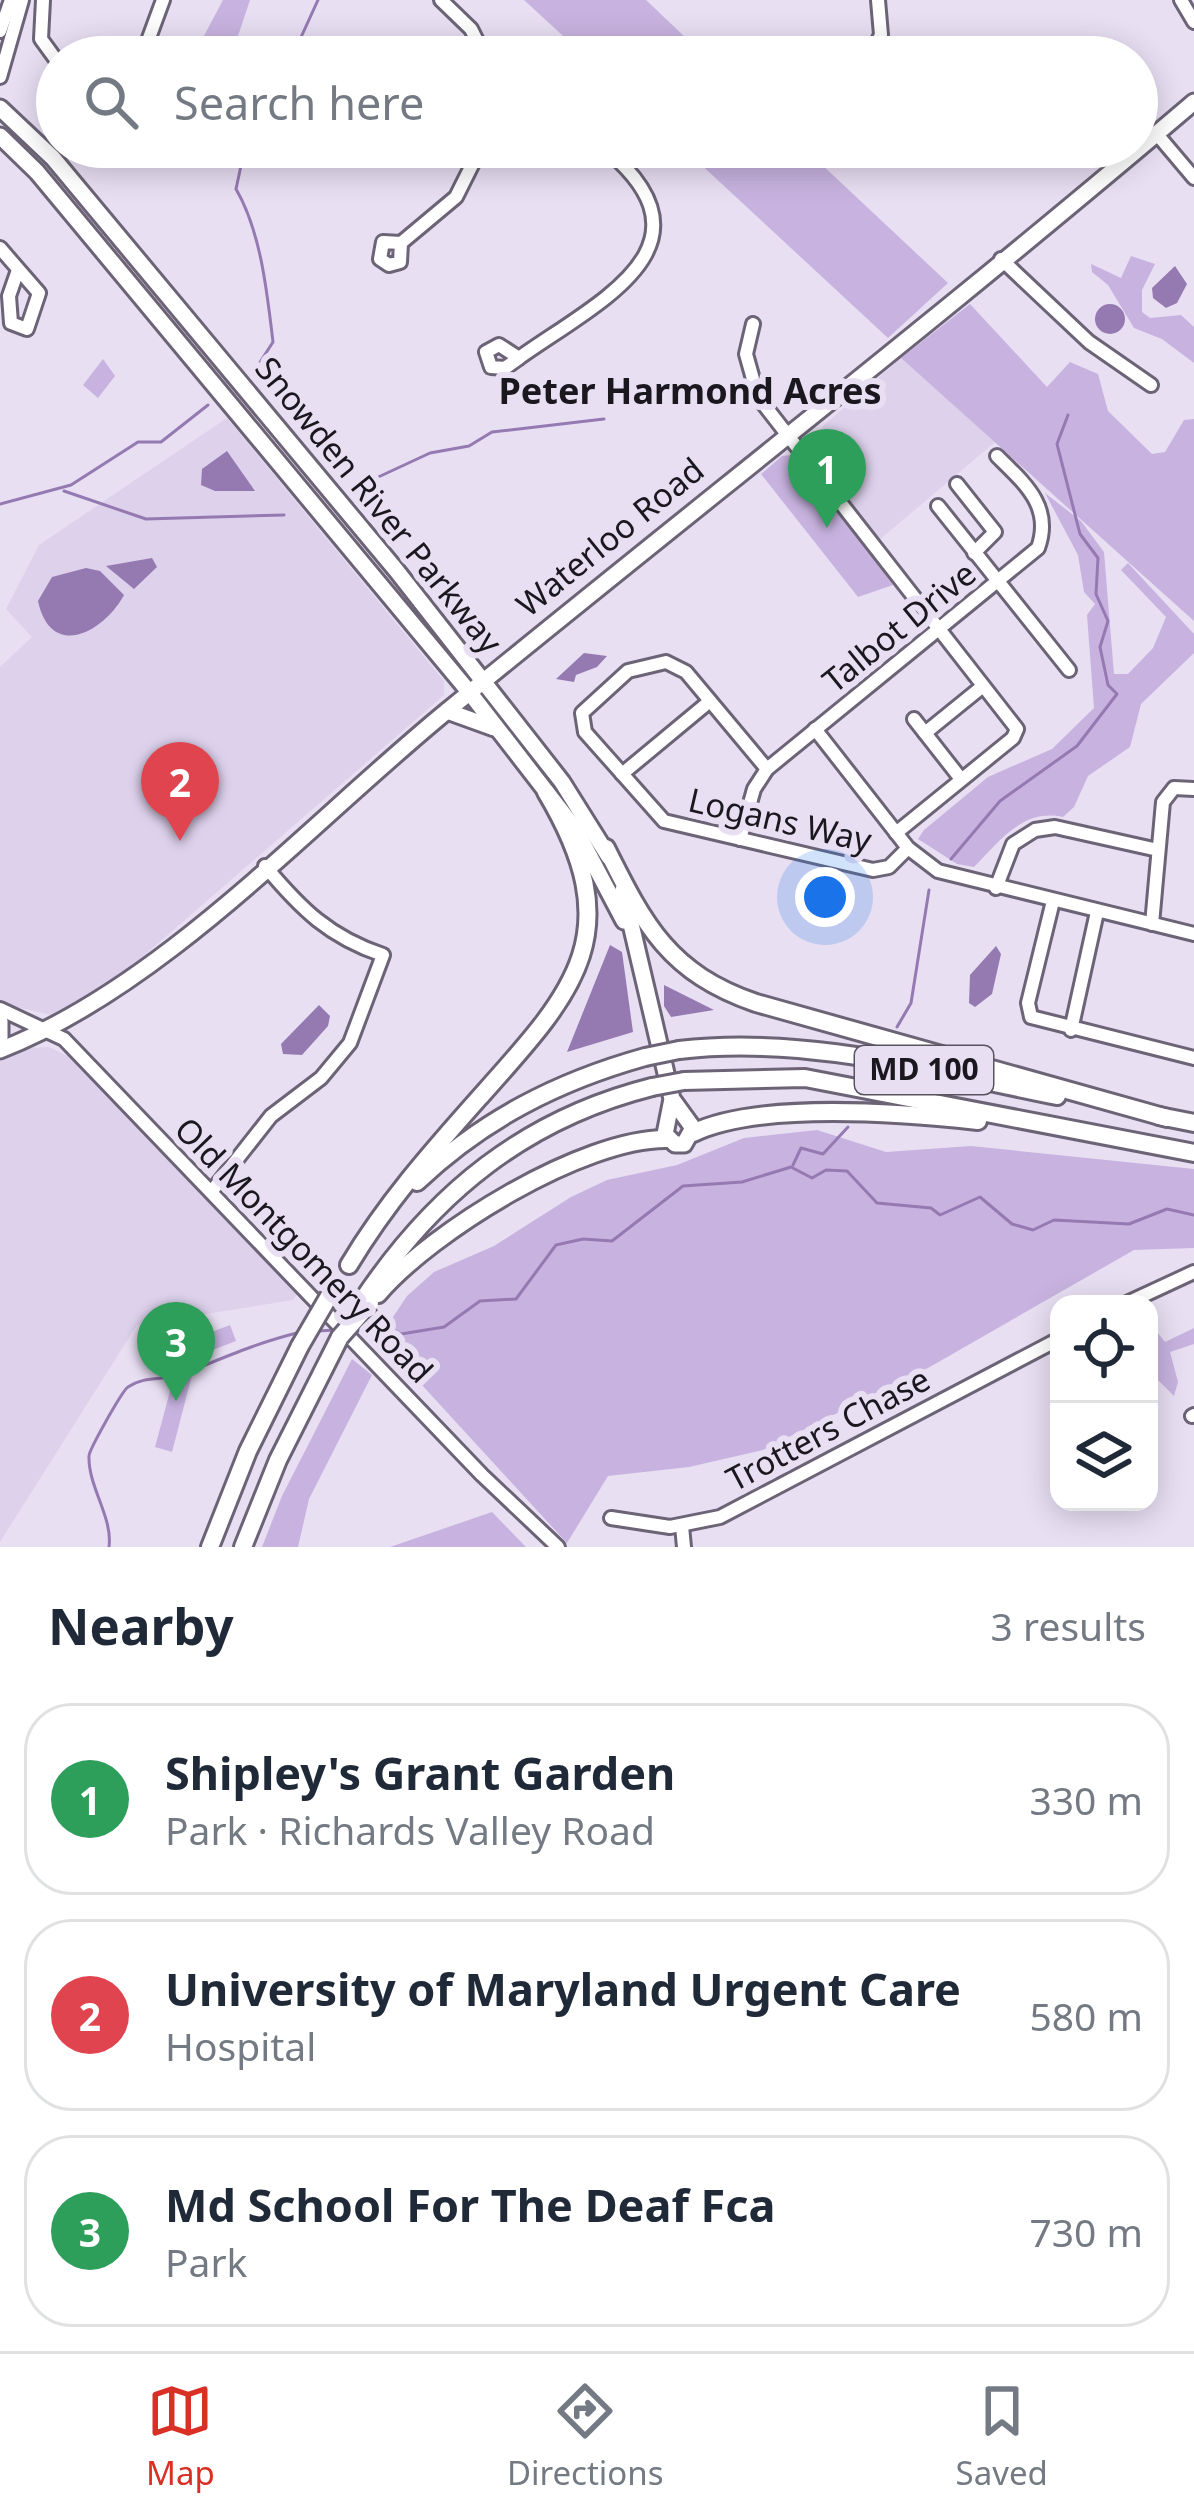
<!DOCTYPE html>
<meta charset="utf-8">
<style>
body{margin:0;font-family:"Noto Sans",sans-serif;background:#f2f2f3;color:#1f2937}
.controls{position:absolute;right:36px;bottom:36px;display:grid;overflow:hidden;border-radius:24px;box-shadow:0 6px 30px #0003}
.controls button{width:108px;height:108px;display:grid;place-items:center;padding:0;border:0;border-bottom:3px solid #e0e1e3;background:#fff;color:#1f2937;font:60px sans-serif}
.you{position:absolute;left:825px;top:897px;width:42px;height:42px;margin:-30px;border:9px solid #fff;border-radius:50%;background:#1a73e8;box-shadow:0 0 0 18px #1a73e833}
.badge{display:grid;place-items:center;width:78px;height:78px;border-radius:50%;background:#d93025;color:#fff;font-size:39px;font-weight:700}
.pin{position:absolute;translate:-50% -99px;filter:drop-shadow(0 3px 6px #0008)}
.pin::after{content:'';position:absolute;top:63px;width:42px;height:36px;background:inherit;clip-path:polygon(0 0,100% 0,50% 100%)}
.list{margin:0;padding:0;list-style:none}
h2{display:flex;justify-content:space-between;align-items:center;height:156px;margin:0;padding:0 48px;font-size:51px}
h2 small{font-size:39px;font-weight:400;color:#747a83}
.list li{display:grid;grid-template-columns:78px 1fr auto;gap:36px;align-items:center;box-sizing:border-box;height:192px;margin:0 24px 24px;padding:0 24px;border:3px solid #e0e1e3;border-radius:48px}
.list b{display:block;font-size:45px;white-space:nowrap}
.list p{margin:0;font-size:39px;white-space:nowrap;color:#747a83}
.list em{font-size:39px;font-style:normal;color:#747a83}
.icon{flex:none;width:66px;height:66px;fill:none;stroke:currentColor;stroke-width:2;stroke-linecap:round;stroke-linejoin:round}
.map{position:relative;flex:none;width:1194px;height:1547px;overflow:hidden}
.search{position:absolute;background:#fff;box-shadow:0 6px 30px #0003;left:36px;right:36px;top:36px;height:132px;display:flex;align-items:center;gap:30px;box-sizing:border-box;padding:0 42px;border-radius:66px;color:#747a83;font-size:45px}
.sheet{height:804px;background:#fff}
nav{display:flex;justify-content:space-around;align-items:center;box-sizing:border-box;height:168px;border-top:3px solid #e0e1e3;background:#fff;font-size:33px;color:#747a83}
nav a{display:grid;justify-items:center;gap:6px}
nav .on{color:#d93025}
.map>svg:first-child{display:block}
.built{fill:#ddd1ec}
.green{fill:#c8b3e0}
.water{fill:#957ab2}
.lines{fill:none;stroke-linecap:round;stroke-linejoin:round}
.stream{stroke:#957ab2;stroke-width:3}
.minor-casing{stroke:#6c6476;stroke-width:18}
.major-casing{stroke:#6c6476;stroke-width:21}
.highway-casing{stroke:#6c6476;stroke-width:22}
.minor{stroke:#fff;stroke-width:12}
.major{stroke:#fff;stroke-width:15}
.highway{stroke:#fff;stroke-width:16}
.highway-bridge-casing{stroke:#6c6476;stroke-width:22;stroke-linecap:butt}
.highway-bridge{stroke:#fff;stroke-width:16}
.labels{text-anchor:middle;stroke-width:12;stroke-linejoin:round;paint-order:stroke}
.shield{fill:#e8dff3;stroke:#58535e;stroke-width:3}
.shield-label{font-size:30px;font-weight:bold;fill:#1a171e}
.street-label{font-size:33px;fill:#1a171e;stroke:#e8dff3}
.neighbourhood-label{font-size:36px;font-weight:bold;fill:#1a171e;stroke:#e8dff3}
</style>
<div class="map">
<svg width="1194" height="1547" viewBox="0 0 1194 1547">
<rect width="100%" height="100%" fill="#e8dff3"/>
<g class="built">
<polygon points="901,358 995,442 878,541 814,448 823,426"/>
<polygon points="227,418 444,681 444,695 126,971 55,1016 0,1003 0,667 32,637 6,609 39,545"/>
<polygon points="49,1047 73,1059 300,1290 293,1300 137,1325 0,1542 0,1060 30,1048"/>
</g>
<g class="green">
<polygon points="223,0 250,0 231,57 198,47"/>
<polygon points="524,0 646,0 706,57 586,57"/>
<polygon points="682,147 803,147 948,283 888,338"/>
<polygon points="1131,256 1155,264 1142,290 1142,312 1150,318 1181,315 1194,327 1194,363 1162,339 1134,328 1108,285 1092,272 1091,264 1121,278"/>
<polygon points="970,304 1047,387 1070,362 1098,374 1108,411 1152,454 1165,452 1184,420 1194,419 1194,621 901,358"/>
<polygon points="103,359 115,376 98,398 83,385"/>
<polygon points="791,455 802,461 893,585 858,597 761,474 782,456"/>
<path d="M 1045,493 L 1081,521 L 1104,552 L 1114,674 L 1128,674 L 1153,648 L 1166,617 L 1121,570 L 1128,563 L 1194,634 L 1194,653 L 1141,704 L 1130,747 L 1088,776 L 1074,807 L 1063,817 C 1023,808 1000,841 974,867 L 957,864 L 918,839 L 924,830 L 988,777 L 1052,749 L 1094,708 L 1087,615 L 1095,604 L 1084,592 L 1078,555 Z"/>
<polygon points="817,1130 886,1152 971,1146 1194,1169 1194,1248 1134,1250 928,1368 763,1450 689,1467 608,1476 567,1543 387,1347 391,1320 407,1296 434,1272 494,1246 571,1197 607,1180 677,1165 744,1138"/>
<polygon points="1149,1322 1165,1342 1194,1328 1194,1344 1170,1352 1178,1382 1174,1396 1149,1371"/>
<polygon points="230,1325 236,1341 197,1356 172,1452 155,1447 183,1343"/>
<polygon points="352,1359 372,1375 309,1499 298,1547 262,1547 282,1496"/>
<polygon points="492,1512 526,1547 390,1547"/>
</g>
<g class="water">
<polygon points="1175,266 1187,284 1177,303 1166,308 1153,298 1152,288"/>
<circle cx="1110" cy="319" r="15"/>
<polygon points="227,451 255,491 215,491 201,485 202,469"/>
<polygon points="152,558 157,567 134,589 106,566"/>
<path d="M 86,568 L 100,571 L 124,595 C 104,632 51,661 38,601 L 52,577 Z"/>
<polygon points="584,653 607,656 597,667 576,675 574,682 556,679"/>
<polygon points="610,945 622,952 633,1032 567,1052"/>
<polygon points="996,946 1001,954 992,994 975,1007 969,1003 970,975"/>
<polygon points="664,985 714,1010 671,1017 664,1006"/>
<polygon points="319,1005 330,1016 328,1026 302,1055 283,1054 281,1044"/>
</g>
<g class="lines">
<g class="stream">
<polyline points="292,57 318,0"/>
<path d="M 245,147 L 236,189 C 261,232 267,292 273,342 L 257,367"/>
<polyline points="359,486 430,453 469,446 492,432 604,419"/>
<polyline points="64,491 146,519 284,515"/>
<polyline points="0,504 71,485 138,442 161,442 208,405"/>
<polyline points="951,859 1000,801 1077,746 1117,694 1108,685 1100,647 1108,621 1096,594 1098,558 1080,534 1057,444 1068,415"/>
<polyline points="897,1027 911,1003 929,890"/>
<polyline points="793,1165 801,1148 823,1154 848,1127"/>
<polyline points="358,1329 387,1326 401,1334 444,1327 480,1301 516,1299 556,1245 583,1239 612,1241 683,1186 742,1182 791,1167 812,1178 826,1170 847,1171 877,1203 931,1208 940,1215 980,1197 1012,1224 1033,1230 1054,1220 1129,1224 1167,1209 1194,1215"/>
<polyline points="318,1331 335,1330"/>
<path d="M 109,1547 C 113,1517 88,1487 89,1456 C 89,1450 122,1391 128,1387 C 145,1375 165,1381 183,1374 C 221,1359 256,1343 297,1333"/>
</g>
<defs>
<g id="minor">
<polyline points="43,0 41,39 57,61"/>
<polyline points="441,0 471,29 485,57"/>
<polyline points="1181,0 1194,22"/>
<polyline points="0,31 11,0"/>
<polyline points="142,57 163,0"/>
<polyline points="869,57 881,35 878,0"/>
<polyline points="0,77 22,0"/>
<polyline points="1156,133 1194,178"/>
<polyline points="401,243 400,262 389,265 380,259 383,242 401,243 456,197 481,147"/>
<polyline points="0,248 39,293 27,329 11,323 9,296 18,270"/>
<polyline points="1001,259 1089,342 1151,385"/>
<polyline points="753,324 746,354 758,397 1017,729 1013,738 896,833"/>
<path d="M 519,358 L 499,345 L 486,352 L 491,367 L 505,368 L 519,358 C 599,301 724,245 603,147"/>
<polyline points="957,484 995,532 974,553"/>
<polyline points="938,506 1069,670"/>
<polyline points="914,719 961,779"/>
<polyline points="815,729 908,848 938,871 1194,934"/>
<polyline points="925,733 983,686"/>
<polyline points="767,769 686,672 666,662 628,671 582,713 585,732 664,821 873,870 889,867 908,848"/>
<polyline points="622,774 710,701"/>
<path d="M 740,839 L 754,789 L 767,769 L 1038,548 C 1053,506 1024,483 997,456"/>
<polyline points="996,888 1013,844 1035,830 1055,827 1158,850"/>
<polyline points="1053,901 1028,1003 1031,1017 1194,1058"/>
<polyline points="1152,924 1163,802 1174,788 1194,789"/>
<polyline points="0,1009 64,1039 482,1475 558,1547"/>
<polyline points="1071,1030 1097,912"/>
<path d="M 212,1191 L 271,1116 L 321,1078 L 350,1043 L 383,955 C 329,937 301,909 265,866"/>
<polyline points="1125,1304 1194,1272"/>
<polyline points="1192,1416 1194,1415"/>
<polyline points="611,1518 670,1527 720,1517 1059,1339"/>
<polyline points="682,1526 684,1547"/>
</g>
<g id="major">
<polyline points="0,108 53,158 396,570 562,782 609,857"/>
<polyline points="0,136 37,172 470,693 576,830 624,921"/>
<polyline points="447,711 494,728"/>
<polyline points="623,890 672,1099 665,1134 675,1144 684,1144 693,1128 672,1099"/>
<polyline points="0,1021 0,1038"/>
<path d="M 0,1050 C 164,986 311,822 447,711 C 695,508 950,310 1194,102"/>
</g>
<g id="highway">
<path d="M 606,848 C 645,926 669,973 756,1003 L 1167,1118"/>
<path d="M 679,1050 C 807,1035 932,1071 1057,1096"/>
<polyline points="684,1081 805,1078 1194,1153"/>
<polyline points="1159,1116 1194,1123"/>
<path d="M 693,1133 C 759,1101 905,1113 978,1121"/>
<path d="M 417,1182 C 483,1119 559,1081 645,1057"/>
<path d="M 349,1265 C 386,1203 431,1152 479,1098 C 576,990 630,933 546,792"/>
<path d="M 378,1294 C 432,1231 583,1138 667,1139"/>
<path d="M 362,1301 C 434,1193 525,1119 652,1087"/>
<polyline points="210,1547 248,1451 300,1346"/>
<polyline points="243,1547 278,1460 340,1337"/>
</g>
</defs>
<use href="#minor" class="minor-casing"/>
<use href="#major" class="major-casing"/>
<use href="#highway" class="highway-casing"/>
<use href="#minor" class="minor"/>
<use href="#major" class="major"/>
<use href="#highway" class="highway"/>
<defs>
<g id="highway-bridge">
<polyline points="645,1057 679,1050"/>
<polyline points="652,1087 684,1081"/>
<polyline points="340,1337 370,1303"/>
<polyline points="300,1346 332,1291"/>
</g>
</defs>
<use href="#highway-bridge" class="highway-bridge-casing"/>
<use href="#highway-bridge" class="highway-bridge"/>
</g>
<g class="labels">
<rect class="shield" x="855" y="1046" width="138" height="48" rx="9"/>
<g class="shield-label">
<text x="924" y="1080">MD 100</text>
</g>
<g class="street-label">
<text transform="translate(379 505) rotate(51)" y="12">Snowden River Parkway</text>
<text transform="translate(610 537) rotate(-39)" y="12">Waterloo Road</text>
<text transform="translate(899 627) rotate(-39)" y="12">Talbot Drive</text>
<text transform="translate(780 820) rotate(13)" y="12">Logans Way</text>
<text transform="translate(304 1250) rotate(46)" y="12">Old Montgomery Road</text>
<text transform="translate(828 1429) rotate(-28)" y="12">Trotters Chase</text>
</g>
<g class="neighbourhood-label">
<text x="690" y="404">Peter Harmond Acres</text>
</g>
</g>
</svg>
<div class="controls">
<button><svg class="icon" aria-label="locate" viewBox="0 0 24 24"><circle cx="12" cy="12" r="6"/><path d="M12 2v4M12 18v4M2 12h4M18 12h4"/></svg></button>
<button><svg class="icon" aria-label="layers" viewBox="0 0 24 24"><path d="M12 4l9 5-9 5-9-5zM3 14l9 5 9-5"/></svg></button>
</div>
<div class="you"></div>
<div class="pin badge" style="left:827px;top:528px;background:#2e9e5b">1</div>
<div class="pin badge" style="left:180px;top:841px;background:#e0444e">2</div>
<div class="pin badge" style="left:176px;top:1401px;background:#2e9e5b">3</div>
<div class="search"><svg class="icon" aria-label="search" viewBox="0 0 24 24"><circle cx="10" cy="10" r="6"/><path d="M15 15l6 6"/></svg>Search here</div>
</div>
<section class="sheet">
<h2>Nearby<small>3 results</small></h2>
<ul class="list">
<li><span class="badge" style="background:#2e9e5b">1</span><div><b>Shipley's Grant Garden</b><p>Park · Richards Valley Road</p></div><em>330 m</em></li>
<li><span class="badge" style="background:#e0444e">2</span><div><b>University of Maryland Urgent Care</b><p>Hospital</p></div><em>580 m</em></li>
<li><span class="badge" style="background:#2e9e5b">3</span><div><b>Md School For The Deaf Fca</b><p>Park</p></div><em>730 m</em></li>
</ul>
</section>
<nav>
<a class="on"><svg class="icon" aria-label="map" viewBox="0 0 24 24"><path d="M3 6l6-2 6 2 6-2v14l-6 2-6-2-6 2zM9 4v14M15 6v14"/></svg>Map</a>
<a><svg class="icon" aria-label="directions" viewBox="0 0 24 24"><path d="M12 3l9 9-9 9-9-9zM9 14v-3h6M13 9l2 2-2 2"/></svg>Directions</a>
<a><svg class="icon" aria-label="saved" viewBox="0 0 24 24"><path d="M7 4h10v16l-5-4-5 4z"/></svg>Saved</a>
</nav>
